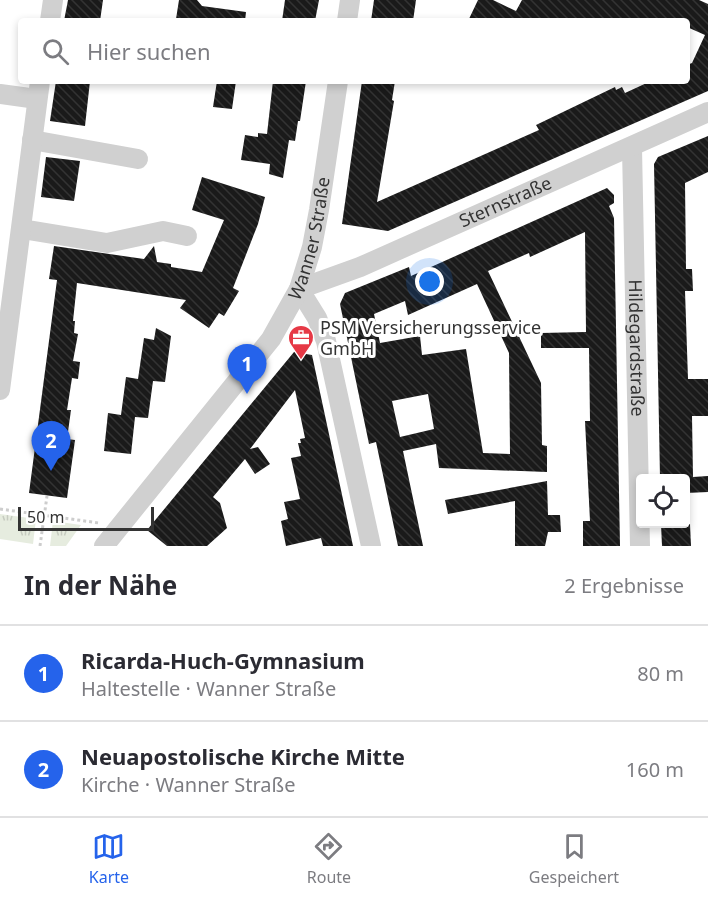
<!DOCTYPE html>
<html lang="de">
<meta charset="utf-8">
<style>
body{margin:0;font-family:"Noto Sans",sans-serif;background:#f2f2f3;color:#2b2b33}
.controls{position:absolute;right:18px;bottom:18px;display:grid;overflow:hidden;border-radius:6px;box-shadow:0 3px 9px #0003}
.controls button{width:54px;height:54px;display:grid;place-items:center;padding:0;border:0;border-bottom:2px solid #e1e1e2;background:#fff;color:#2b2b33;font:30px sans-serif}
.scale{position:absolute;left:18px;bottom:15px;width:136px;box-sizing:border-box;padding-left:6px;border:3px solid #333;border-top:0;font-size:16px;line-height:21px;white-space:nowrap;color:#333;-webkit-text-stroke:4px #fff;paint-order:stroke}
.you{position:absolute;left:430px;top:282px;width:21px;height:21px;margin:-15px;border:4px solid #fff;border-radius:50%;background:#1a73e8;box-shadow:0 0 0 9px #1a73e833}
.badge{display:grid;place-items:center;width:39px;height:39px;border-radius:50%;background:#2563eb;color:#fff;font-size:20px;font-weight:700}
.pin{position:absolute;translate:-50% -50px;filter:drop-shadow(0 2px 3px #0008)}
.pin::after{content:'';position:absolute;top:32px;width:21px;height:18px;background:inherit;clip-path:polygon(0 0,100% 0,50% 100%)}
.list{margin:0;padding:0;list-style:none}
h2{display:flex;justify-content:space-between;align-items:center;height:78px;margin:0;padding:0 24px;font-size:26px}
h2 small{font-size:20px;font-weight:400;color:#7c7c81}
.list li{display:grid;grid-template-columns:39px 1fr auto;gap:18px;align-items:center;box-sizing:border-box;height:96px;padding:0 24px;border-top:2px solid #e1e1e2}
.list b{display:block;font-size:22px;white-space:nowrap}
.list p{margin:0;font-size:20px;white-space:nowrap;color:#7c7c81}
.list em{font-size:20px;font-style:normal;color:#7c7c81}
.icon{flex:none;width:33px;height:33px;fill:none;stroke:currentColor;stroke-width:2;stroke-linecap:round;stroke-linejoin:round}
.map{position:relative;flex:none;width:708px;height:546px;overflow:hidden}
.search{position:absolute;background:#fff;box-shadow:0 3px 9px #0003;left:18px;right:18px;top:18px;height:66px;display:flex;align-items:center;gap:15px;box-sizing:border-box;padding:0 21px;border-radius:6px;color:#7c7c81;font-size:22px}
.sheet{height:270px;background:#fff}
nav{display:flex;justify-content:space-around;align-items:center;box-sizing:border-box;height:84px;border-top:2px solid #e1e1e2;background:#fff;font-size:16px;color:#7c7c81}
nav a{display:grid;justify-items:center;gap:3px}
nav .on{color:#2563eb}
.map>svg:first-child{display:block}
.grass{fill:url(#grass-tufts)}
.building{fill:url(#building-back-hatch);fill-rule:evenodd}
.lines{fill:none;stroke-linecap:round;stroke-linejoin:round}
.path{stroke:#cdcdcd;stroke-width:3;stroke-dasharray:3 3;stroke-linecap:butt}
.minor{stroke:#d0d0d0;stroke-width:20}
.labels{text-anchor:middle;stroke-width:6;stroke-linejoin:round;paint-order:stroke}
.street-label{font-size:18px;fill:#333;stroke:#fff}
.poi-label{font-size:18px;fill:#333;stroke:#fff;text-anchor:start}
</style>
<div class="map">
<svg width="708" height="546" viewBox="0 0 708 546">
<defs>
<pattern id="grass-tufts" width="24" height="20" patternUnits="userSpaceOnUse" patternTransform="scale(1.5)"><rect width="24" height="20" fill="#e6ecdf"/><path d="M3 7l-1-3M5 7V3M7 7l1-3M15 17l-1-3M17 17v-4M19 17l1-3" fill="none" stroke="#c6cbc0"/></pattern>
<pattern id="building-back-hatch" width="6" height="6" patternUnits="userSpaceOnUse" patternTransform="scale(1.5)"><rect width="6" height="6" fill="#1a1a1a"/><path d="M-1 5l2 2M0 0l6 6M5-1l2 2" fill="none" stroke="#333"/></pattern>
</defs>
<rect width="100%" height="100%" fill="#fff"/>
<g class="grass">
<polygon points="0,514 36,519 33,544 0,539"/>
<polygon points="53,521 81,525 66,546 50,546"/>
</g>
<g class="building">
<polygon points="68,0 103,0 100,21 64,21"/>
<polygon points="179,0 197,0 202,6 246,12 245,21 176,19"/>
<polygon points="285,0 319,0 315,21 282,21"/>
<polygon points="374,0 416,0 413,21 371,21"/>
<polygon points="478,0 493,0 516,11 522,0 699,0 708,4 708,91 388,231 342,224 362,81 395,81 392,100 394,101 377,202 539,130 536,125 615,87 616,90 622,87 625,93 651,81 687,81 687,65 692,63 705,35 687,27 687,21 468,21"/>
<polygon points="56,81 90,81 85,126 50,121"/>
<polygon points="217,81 236,81 232,109 213,107"/>
<polygon points="273,81 306,81 300,121 298,121 295,141 289,140 283,178 269,174 270,164 241,160 245,135 258,137 258,133 267,134"/>
<polygon points="708,136 708,172 685,183 686,269 692,269 693,291 685,291 688,379 708,379 708,416 692,416 693,477 708,476 708,492 686,493 686,478 660,478 654,164 658,157"/>
<polygon points="46,157 80,161 74,201 41,197"/>
<polygon points="202,177 265,197 258,224 233,288 239,291 224,316 219,313 209,328 180,308 186,300 77,283 73,321 75,321 74,333 78,334 73,361 80,362 78,379 72,378 67,410 71,410 67,439 75,440 67,498 29,493 57,280 49,279 54,246 144,259 154,246 157,262 171,264 171,267 202,272 224,220 192,210"/>
<path d="M 607,188 L 614,195 L 614,203 L 609,206 L 614,218 L 620,546 L 583,546 L 583,521 L 590,521 L 585,421 L 590,421 L 589,348 L 541,348 L 541,333 L 586,332 L 585,232 L 530,257 L 529,253 L 488,271 L 541,383 L 542,445 L 547,446 L 547,472 L 439,468 L 436,444 L 403,451 L 423,546 L 398,546 L 376,442 L 369,444 L 340,304 L 345,293 L 409,267 L 411,276 ZM 477,284 L 509,353 L 510,454 L 483,453 L 466,349 L 422,355 L 420,336 L 380,343 L 374,314 L 405,301 L 408,315 ZM 428,394 L 434,429 L 400,437 L 392,401 Z"/>
<polygon points="156,328 171,336 165,382 153,381 148,418 135,417 131,454 104,451 108,413 121,415 126,377 138,379 144,338 154,340"/>
<polygon points="294,352 312,355 353,546 323,546 321,538 286,546 281,521 288,519 284,502 300,499 291,458 301,456 298,443 301,443 300,439 305,438 295,390 250,449 258,447 270,464 255,474 245,459 213,497 220,503 227,528 207,546 167,546 147,530"/>
<polygon points="547,481 548,515 560,515 561,532 548,532 545,546 515,546 515,501 448,514 445,500"/>
<polygon points="661,524 690,524 691,546 662,546"/>
</g>
<g class="lines">
<g class="path">
<polyline points="0,509 99,523"/>
<polyline points="40,546 47,496"/>
</g>
<g class="minor">
<polyline points="50,21 53,0"/>
<polyline points="347,21 350,0"/>
<polyline points="0,94 37,99"/>
<polyline points="32,140 138,159"/>
<path id="s1" d="M 632,148 L 640,546"/>
<polyline points="22,229 107,243 163,231 187,236"/>
<path id="s2" d="M 299,289 L 360,267 L 708,112"/>
<polyline points="299,289 317,318 326,341 371,546"/>
<polyline points="0,390 40,81"/>
<path id="s3" d="M 104,546 L 271,339 L 299,289 L 312,247 L 319,210 L 338,81"/>
</g>
</g>
<defs>
<symbol id="office-pin" viewBox="-11 -11 22 30"><path d="M0 17L-7.5 6A9.5 9.5 0 1 1 7.5 6Z" fill="#e63946" stroke="#fff"/><path d="M-6-3h4V-5.5h4V-3h4V5H-6ZM-1-4.5V-3h2v-1.5ZM-6 0V1H6V0Z" fill="#fff"/></symbol>
</defs>
<g fill-rule="evenodd">
<use href="#office-pin" x="286" y="323" width="30" height="40"/>
</g>
<g class="labels">
<g class="street-label">
<text dy="6" stroke="none"><textPath href="#s2" startOffset="224">Sternstraße</textPath></text>
<text dy="6" stroke="none"><textPath href="#s3" startOffset="375">Wanner Straße</textPath></text>
<text dy="6" stroke="none"><textPath href="#s1" startOffset="200">Hildegardstraße</textPath></text>
</g>
<g class="poi-label">
<text x="320" y="334">PSM Versicherungsservice<tspan x="320" dy="21">GmbH</tspan></text>
</g>
</g>
</svg>
<div class="controls">
<button><svg class="icon" aria-label="locate" viewBox="0 0 24 24"><circle cx="12" cy="12" r="6"/><path d="M12 2v4M12 18v4M2 12h4M18 12h4"/></svg></button>
</div>
<div class="scale">50 m</div>
<div class="you"></div>
<div class="pin badge" style="left:247px;top:394px">1</div>
<div class="pin badge" style="left:51px;top:471px">2</div>
<div class="search"><svg class="icon" aria-label="search" viewBox="0 0 24 24"><circle cx="10" cy="10" r="6"/><path d="M15 15l6 6"/></svg>Hier suchen</div>
</div>
<section class="sheet">
<h2>In der Nähe<small>2 Ergebnisse</small></h2>
<ul class="list">
<li><span class="badge">1</span><div><b>Ricarda-Huch-Gymnasium</b><p>Haltestelle · Wanner Straße</p></div><em>80 m</em></li>
<li><span class="badge">2</span><div><b>Neuapostolische Kirche Mitte</b><p>Kirche · Wanner Straße</p></div><em>160 m</em></li>
</ul>
</section>
<nav>
<a class="on"><svg class="icon" aria-label="map" viewBox="0 0 24 24"><path d="M3 6l6-2 6 2 6-2v14l-6 2-6-2-6 2zM9 4v14M15 6v14"/></svg>Karte</a>
<a><svg class="icon" aria-label="directions" viewBox="0 0 24 24"><path d="M12 3l9 9-9 9-9-9zM9 14v-3h6M13 9l2 2-2 2"/></svg>Route</a>
<a><svg class="icon" aria-label="saved" viewBox="0 0 24 24"><path d="M7 4h10v16l-5-4-5 4z"/></svg>Gespeichert</a>
</nav>
